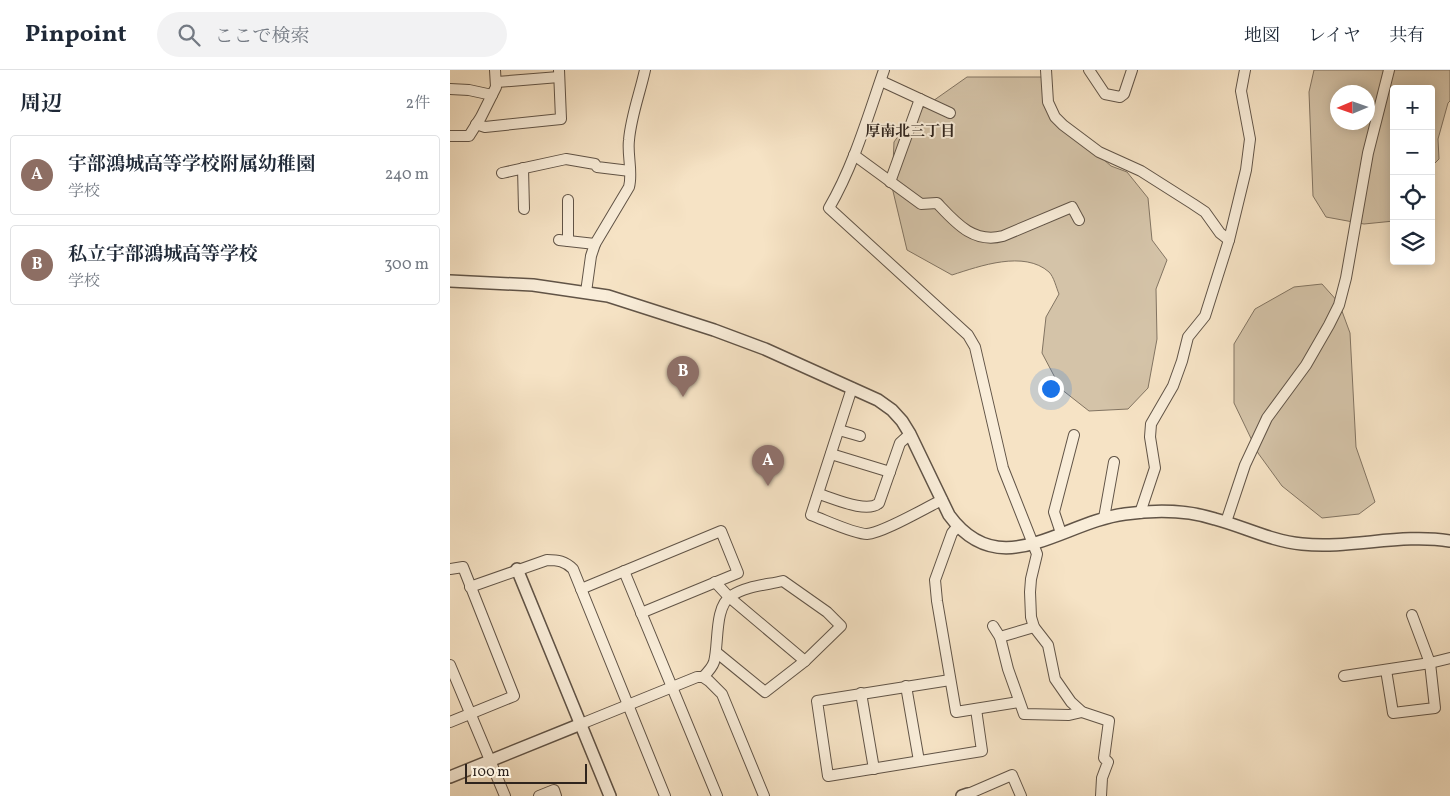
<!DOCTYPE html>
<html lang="ja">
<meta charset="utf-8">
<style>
body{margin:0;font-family:Vollkorn,"Noto Serif JP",serif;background:#f2f2f3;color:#1f2937}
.controls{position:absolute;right:15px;top:15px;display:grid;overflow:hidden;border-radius:5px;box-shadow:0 2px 12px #0003}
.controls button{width:45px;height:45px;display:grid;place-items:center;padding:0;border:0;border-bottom:1px solid #e0e1e3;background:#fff;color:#1f2937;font:25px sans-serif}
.compass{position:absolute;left:880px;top:15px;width:45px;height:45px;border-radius:50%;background:#fff;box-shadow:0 2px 12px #0003;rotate:268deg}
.scale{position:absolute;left:15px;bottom:12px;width:122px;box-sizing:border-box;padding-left:5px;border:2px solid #2f241d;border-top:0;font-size:14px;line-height:18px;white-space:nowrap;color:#2f241d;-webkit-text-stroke:4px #f9edd9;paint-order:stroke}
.you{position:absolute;left:600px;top:318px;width:18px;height:18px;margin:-12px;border:4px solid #fff;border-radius:50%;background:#1a73e8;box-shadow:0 0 0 8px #1a73e833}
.badge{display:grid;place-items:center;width:32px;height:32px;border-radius:50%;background:#b45309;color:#fff;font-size:16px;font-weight:700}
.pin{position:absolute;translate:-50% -41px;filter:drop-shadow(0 1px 2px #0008)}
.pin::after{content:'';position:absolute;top:26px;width:18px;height:15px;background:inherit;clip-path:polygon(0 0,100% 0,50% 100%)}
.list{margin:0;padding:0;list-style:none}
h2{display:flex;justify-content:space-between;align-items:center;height:65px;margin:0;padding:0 20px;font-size:21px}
h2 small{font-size:16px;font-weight:400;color:#747a83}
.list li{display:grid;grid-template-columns:32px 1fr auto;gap:15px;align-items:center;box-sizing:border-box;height:80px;margin:0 10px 10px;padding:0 10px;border:1px solid #e0e1e3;border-radius:5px}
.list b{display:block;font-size:19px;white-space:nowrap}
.list p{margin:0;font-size:16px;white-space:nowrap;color:#747a83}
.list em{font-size:16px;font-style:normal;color:#747a83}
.icon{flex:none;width:28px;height:28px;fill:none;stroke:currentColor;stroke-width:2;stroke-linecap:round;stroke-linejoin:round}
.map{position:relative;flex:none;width:1000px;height:726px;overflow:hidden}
header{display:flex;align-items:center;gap:30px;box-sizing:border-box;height:70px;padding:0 25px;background:#fff;border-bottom:1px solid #e0e1e3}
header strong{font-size:24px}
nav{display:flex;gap:28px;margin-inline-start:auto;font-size:18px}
.search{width:350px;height:45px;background:#f2f2f3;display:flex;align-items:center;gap:12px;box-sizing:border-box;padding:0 18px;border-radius:28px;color:#747a83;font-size:19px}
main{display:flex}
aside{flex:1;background:#fff}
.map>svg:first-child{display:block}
.green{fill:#d4c3a8;stroke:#827462;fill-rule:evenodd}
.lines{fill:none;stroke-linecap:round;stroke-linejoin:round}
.minor-casing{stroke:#615447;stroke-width:12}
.tertiary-casing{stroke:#615447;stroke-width:14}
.minor{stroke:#f9edd9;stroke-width:10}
.tertiary{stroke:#f9edd9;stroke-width:11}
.labels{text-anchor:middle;stroke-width:4;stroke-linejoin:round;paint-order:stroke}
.neighbourhood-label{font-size:15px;font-weight:bold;fill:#2f241d;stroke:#f9edd9}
</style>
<header>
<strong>Pinpoint</strong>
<div class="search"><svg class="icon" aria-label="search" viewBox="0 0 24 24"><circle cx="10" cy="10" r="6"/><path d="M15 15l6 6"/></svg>ここで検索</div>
<nav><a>地図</a><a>レイヤ</a><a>共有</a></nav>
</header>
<main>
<aside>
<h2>周辺<small>2件</small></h2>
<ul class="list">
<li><span class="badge" style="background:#8d6e63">A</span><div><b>宇部鴻城高等学校附属幼稚園</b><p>学校</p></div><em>240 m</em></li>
<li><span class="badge" style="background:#8d6e63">B</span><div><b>私立宇部鴻城高等学校</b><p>学校</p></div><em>300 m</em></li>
</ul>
</aside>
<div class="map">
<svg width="1000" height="726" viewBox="0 0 1000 726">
<rect width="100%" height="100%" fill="#f6e3c5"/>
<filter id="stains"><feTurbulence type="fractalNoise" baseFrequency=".004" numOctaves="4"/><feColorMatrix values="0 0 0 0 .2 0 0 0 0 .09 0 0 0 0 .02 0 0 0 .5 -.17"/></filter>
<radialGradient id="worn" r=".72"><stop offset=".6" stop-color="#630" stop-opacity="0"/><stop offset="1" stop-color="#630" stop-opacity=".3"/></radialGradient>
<g class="green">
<path d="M 864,0 L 1000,0 L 1000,31 L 998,33 L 988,69 L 989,89 L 981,97 L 981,19 L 944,19 L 944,151 L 914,154 L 876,147 L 863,126 L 859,22 ZM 888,22 L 918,22 L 918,52 L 888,52 Z"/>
<path d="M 517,7 L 595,7 L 602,45 L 661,96 L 677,102 L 698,128 L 702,170 L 717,190 L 706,219 L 707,269 L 698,318 L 678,339 L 639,341 L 611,319 L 592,283 L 596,247 L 609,224 C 606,217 604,207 599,202 C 574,180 530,196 502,205 L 457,180 L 442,117 L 444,72 L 463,45 Z"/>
<polygon points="872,214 889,233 900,263 906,377 925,432 909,444 872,448 832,416 808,383 784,333 784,274 805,239 844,217"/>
</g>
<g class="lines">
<defs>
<g id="minor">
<path d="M 434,0 C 418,46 404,95 379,138 L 518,265 L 525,277 L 553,398 L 587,484 L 581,509 L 580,522 L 581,547 L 584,557 L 598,575 L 605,609 L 621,632 L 632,642 L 659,651 L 654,688 L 658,692 L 652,708 L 651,726"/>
<polyline points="596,0 598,32 605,47 613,55 649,82 691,101 743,134 755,142 770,163 779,170"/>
<polyline points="639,0 655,24 670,27 674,24 682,0"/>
<polyline points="431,11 500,43"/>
<polyline points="47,12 109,7"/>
<polyline points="0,19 19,20 42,25"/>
<polyline points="26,54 35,57 111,49 109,0"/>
<polyline points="0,66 19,66 31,47 46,17 45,0"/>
<path d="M 404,85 L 471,134 L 487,133 C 505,152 523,174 553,166 L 622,137 L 629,150"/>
<polyline points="73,98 74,139"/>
<polyline points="52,103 116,89 145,94 147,97 180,101"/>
<polyline points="440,112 470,29"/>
<polyline points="118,130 118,171"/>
<polyline points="109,170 145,174"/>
<path d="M 136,222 L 141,186 L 145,174 L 179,117 C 183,102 177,85 179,70 C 181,46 190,23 195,0"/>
<path d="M 402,318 L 361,445 C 375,450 404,464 417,464 C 433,463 475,438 492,430"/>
<polyline points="389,360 410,366"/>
<polyline points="381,384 440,402"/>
<path d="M 369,424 C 383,428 417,444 429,433 L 450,373 L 460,364"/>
<polyline points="690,443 705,398 700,367 701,354 723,316 732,291 738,267 755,246 779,170 796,100 800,69 791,21 795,0"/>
<polyline points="654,448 664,392"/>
<polyline points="776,452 795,395 817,348 856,295 879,255 889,235 896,208 918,83 939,0"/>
<polyline points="508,456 502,463 485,510 487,531 506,642 569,632"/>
<polyline points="611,463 604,442 624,365"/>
<polyline points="0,499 13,497 64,626 0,652"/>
<polyline points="174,501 267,726"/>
<polyline points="265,512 279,527 355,591"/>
<path d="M 20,517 L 97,490 C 108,490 115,491 123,499 L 215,726"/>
<polyline points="131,519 271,461 288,503 191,543"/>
<polyline points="543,556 550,567 558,599 574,644 619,645 632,642"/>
<polyline points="550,567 584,557"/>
<polyline points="0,595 55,726"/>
<polyline points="936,600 943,643 985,638 980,593 962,545"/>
<polyline points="894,606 980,593 1000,588"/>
<path d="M 253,607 C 257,603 262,598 264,592 C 269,574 264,537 281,526 C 296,516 316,515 333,511 L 377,542 L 391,556 L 355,591 L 315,622 L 266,582"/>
<polyline points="500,610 367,631 378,706 532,681 526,639"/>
<polyline points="456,616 469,691"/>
<polyline points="411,623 424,699"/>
<polyline points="131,654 247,607 253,607 259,611 272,624 314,726"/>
<polyline points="518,724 562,705 571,726"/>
<polyline points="89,726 104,720 106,726"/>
</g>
<g id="tertiary">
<path d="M 0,211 L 83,215 L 158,226 L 264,260 L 315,279 L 428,330 L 442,340 L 452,351 L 460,364 L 499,445 C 550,515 612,452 675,444 C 704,440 737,440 765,449 C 795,457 821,471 852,474 C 901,479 951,463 1000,471"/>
<polyline points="67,499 160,726"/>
<polyline points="0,707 131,654"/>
<polyline points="512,726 518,724 519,726"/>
</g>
</defs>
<use href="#minor" class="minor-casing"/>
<use href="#tertiary" class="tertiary-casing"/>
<use href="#minor" class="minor"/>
<use href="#tertiary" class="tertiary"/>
</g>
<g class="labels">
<g class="neighbourhood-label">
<text x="460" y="66">厚南北三丁目</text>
</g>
</g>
<rect width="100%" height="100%" filter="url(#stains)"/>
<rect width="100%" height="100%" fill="url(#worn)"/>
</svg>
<div class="controls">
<button>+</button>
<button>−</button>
<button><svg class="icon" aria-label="locate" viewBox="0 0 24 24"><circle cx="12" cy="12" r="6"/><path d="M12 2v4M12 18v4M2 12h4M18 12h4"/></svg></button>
<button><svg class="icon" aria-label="layers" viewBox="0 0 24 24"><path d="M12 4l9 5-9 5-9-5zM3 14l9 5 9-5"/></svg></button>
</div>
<svg class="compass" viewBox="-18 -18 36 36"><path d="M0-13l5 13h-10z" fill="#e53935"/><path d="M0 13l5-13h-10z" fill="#747a83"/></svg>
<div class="scale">100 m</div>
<div class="you"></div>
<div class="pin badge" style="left:318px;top:416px;background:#8d6e63">A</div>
<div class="pin badge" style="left:233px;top:327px;background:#8d6e63">B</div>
</div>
</main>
